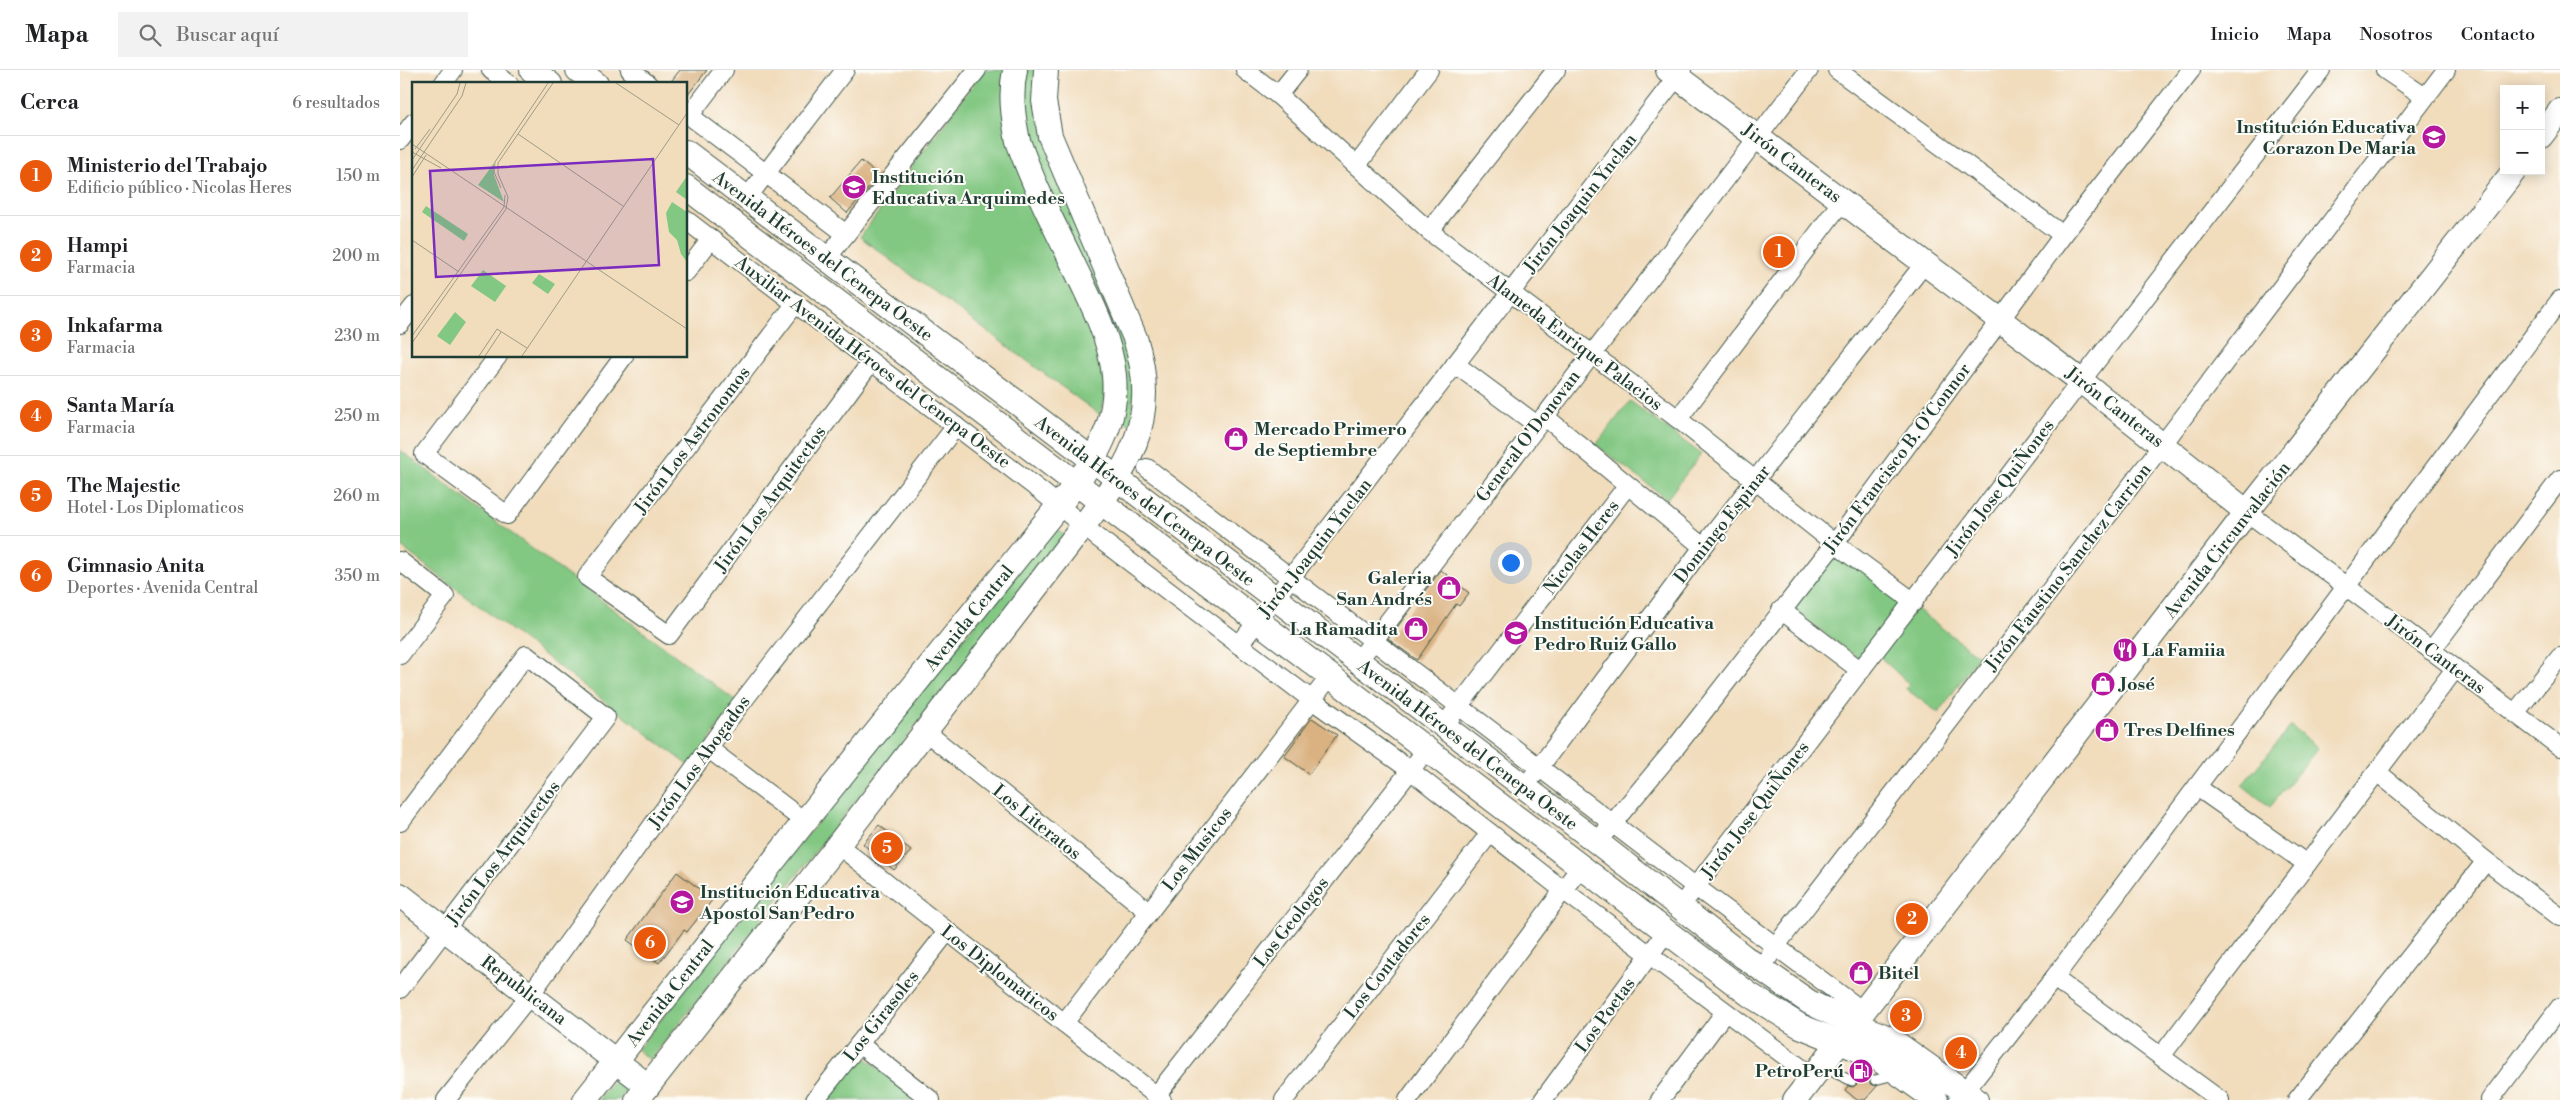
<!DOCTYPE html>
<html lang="es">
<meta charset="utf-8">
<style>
body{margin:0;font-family:"Libre Bodoni",serif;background:#f2f2f2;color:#202124}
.controls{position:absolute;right:15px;top:15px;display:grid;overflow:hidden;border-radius:0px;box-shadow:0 2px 12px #0003}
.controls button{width:45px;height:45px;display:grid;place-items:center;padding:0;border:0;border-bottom:1px solid #e0e0e0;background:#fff;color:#202124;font:25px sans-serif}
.you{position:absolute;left:1110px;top:492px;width:18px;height:18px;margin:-12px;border:4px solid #fff;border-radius:50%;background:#1a73e8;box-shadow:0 0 0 8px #1a73e833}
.badge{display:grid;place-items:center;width:32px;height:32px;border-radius:50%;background:#ea580c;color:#fff;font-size:16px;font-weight:700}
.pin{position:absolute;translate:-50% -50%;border:2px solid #fff;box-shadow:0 1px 5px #0006}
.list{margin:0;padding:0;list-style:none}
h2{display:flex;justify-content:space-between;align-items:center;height:65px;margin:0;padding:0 20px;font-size:21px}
h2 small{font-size:16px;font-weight:400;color:#757577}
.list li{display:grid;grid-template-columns:32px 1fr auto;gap:15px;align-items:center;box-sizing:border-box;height:80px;padding:0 20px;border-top:1px solid #e0e0e0}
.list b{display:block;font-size:19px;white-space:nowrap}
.list p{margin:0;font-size:16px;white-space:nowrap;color:#757577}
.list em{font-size:16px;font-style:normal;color:#757577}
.icon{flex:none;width:28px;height:28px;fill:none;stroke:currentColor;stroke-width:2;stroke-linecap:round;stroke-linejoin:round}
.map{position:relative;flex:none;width:2160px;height:1030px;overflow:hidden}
header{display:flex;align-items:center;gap:30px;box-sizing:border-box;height:70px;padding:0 25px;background:#fff;border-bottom:1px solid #e0e0e0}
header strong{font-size:24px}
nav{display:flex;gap:28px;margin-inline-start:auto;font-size:18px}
.search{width:350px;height:45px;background:#f2f2f2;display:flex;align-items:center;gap:12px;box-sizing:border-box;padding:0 18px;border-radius:0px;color:#757577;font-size:19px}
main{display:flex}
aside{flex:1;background:#fff}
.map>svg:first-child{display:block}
.green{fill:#82c782;stroke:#50825b}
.building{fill:#dab282}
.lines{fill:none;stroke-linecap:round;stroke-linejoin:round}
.lane-casing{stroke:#3e5548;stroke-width:11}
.street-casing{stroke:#3e5548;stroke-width:20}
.secondary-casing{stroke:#3e5548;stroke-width:26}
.lane{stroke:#fff;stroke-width:9}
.street{stroke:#fff;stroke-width:18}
.secondary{stroke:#fff;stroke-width:24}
.labels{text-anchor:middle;stroke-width:4;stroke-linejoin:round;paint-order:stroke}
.poi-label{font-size:18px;font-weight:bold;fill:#1f3d34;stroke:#fdfcf7;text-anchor:start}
.street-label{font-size:18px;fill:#1f3d34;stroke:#fdfcf7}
.inset-road{fill:none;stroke:#9d9c86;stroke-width:1}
.view{fill:#7b2cbf;fill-opacity:0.15;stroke:#7b2cbf;stroke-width:2.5}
.inset-edge{fill:none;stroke:#1f3d34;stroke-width:2.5}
</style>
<header>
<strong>Mapa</strong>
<div class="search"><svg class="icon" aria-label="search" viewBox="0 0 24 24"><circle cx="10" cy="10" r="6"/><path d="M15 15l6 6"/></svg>Buscar aquí</div>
<nav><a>Inicio</a><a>Mapa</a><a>Nosotros</a><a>Contacto</a></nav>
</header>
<main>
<aside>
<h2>Cerca<small>6 resultados</small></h2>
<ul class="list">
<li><span class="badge">1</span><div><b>Ministerio del Trabajo</b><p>Edificio público · Nicolas Heres</p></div><em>150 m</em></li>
<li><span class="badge">2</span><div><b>Hampi</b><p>Farmacia</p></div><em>200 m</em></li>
<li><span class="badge">3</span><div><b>Inkafarma</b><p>Farmacia</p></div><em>230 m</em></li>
<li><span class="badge">4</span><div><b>Santa María</b><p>Farmacia</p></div><em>250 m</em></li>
<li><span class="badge">5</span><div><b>The Majestic</b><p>Hotel · Los Diplomaticos</p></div><em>260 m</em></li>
<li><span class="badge">6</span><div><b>Gimnasio Anita</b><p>Deportes · Avenida Central</p></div><em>350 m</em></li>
</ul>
</aside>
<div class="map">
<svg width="2160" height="1030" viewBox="0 0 2160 1030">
<rect width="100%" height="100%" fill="#fdfcf7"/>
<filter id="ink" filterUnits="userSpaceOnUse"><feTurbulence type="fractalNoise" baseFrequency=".02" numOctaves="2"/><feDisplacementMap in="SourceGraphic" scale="10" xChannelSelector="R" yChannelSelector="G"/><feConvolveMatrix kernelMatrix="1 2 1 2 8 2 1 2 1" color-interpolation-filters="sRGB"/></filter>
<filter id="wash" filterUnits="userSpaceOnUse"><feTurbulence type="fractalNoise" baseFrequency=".0096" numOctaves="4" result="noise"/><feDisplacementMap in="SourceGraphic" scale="20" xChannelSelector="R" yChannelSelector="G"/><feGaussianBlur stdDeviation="1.12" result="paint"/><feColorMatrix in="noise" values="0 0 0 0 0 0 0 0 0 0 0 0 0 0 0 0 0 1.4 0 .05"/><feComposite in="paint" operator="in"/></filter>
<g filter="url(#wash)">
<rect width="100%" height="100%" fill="#f1dcbc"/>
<g class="green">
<polygon points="584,0 611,0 608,22 694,256 706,325 700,345 460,167"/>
<polygon points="627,0 636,0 735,287 732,355 718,349 724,329 627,67 625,24"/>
<polygon points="1230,331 1301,384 1267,429 1196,375"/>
<polygon points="0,380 336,631 291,697 0,476"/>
<polygon points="653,456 666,466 250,990 237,980"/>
<polygon points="1435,475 1508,533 1462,591 1388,536"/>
<polygon points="1516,538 1578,586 1539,643 1506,619 1509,614 1479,586"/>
<polygon points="1891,656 1918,678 1870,737 1842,715"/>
<polygon points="458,982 519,1030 420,1030"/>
<polygon points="213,1011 226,1021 219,1030 198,1030"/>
</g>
<g id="blocks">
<g class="building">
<polygon points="280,0 307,0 286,27 286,14 269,14"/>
<polygon points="461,91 479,106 447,143 430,128"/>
<polygon points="1041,500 1069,523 1059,536 1056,534 1017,590 988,569"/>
<polygon points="912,648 937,665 909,704 884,686"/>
<polygon points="479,755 511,781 494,800 463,774"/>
<polygon points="277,802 313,829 287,862 284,860 259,893 227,870"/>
<polygon points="1462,999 1470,1006 1470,1014 1477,1016 1465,1030 1457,1030 1445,1020 1448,1016 1453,1017 1457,1014 1456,1006"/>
</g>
</g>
</g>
<g filter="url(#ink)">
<use href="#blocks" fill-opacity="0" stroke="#3e5548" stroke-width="1"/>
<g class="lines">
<defs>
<g id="lane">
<polyline points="1422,997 1452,1011"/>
<polyline points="1475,1010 1494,1005"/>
</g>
<g id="street">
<polyline points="91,0 109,14"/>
<polyline points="230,0 248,14"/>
<polyline points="845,0 878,25 1029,161 1278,349 1434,473 1514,532"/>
<polyline points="1437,0 1663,165"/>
<polyline points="1985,0 2025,27"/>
<polyline points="43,14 53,0"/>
<polyline points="878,25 898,0"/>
<polyline points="286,43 446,164"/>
<polyline points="290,45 324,0"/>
<polyline points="0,70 14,52"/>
<polyline points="957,95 1029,0"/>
<polyline points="347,128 445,0"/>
<polyline points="286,150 642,422 697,467 912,630 1010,700 1163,820 1413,1007"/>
<polyline points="1029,161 1156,0"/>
<polyline points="427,188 577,0"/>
<polyline points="286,202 311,169"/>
<polyline points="396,233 187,507 269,565 471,292"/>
<polyline points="0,254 14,236"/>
<polyline points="98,286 24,384 107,445 224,286"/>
<polyline points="1055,294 1137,355"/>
<polyline points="1144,346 1303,477"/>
<polyline points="1278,349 1443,130"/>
<polyline points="747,398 1296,817 1464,942"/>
<polyline points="1847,442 2160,677"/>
<polyline points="0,491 45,526 0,585"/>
<polyline points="1381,540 1461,601"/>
<polyline points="839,575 1282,0"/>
<polyline points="2031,581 2160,409"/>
<polyline points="958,591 1409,0"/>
<polyline points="2115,643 2160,587"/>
<polyline points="1043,657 1227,416"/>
<polyline points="526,662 749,842"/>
<polyline points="309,679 404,751"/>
<polyline points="1977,702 2086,791 2160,847"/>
<polyline points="1133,706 1303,477 1524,194"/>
<polyline points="1797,717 1907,794"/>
<polyline points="0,752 126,585 206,647 0,919"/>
<polyline points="1197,772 1276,677 1441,465 1663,165 1791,0"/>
<polyline points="438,775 762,1030"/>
<polyline points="1280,837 1681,311 1921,0"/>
<polyline points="1361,899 1375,877 1763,374 2046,0"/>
<polyline points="1654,908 1820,1030"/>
<polyline points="664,953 931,605"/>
<polyline points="459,974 531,1030"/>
<polyline points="1762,985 2055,599"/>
<polyline points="756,1026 1027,679"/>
<polyline points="46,1030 130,925 333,644 556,356"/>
<polyline points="415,1030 547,862"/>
<polyline points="884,1030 1090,763"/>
<polyline points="1008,1030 1181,796"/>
<polyline points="1143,1030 1267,861"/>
<polyline points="1260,1030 1325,942"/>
<polyline points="1558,1030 1654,908 2160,230"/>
<polyline points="1897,1030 2086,791"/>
<polyline points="2090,1030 2160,937"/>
</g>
<g id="secondary">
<polyline points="132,0 150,14"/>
<polyline points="178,0 196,14"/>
<polyline points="1268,0 1681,311 1847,442"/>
<polyline points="2141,66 2160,41"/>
<polyline points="286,82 1197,772 1344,887 1409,932 1454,954 1489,968 1576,1030"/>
<polyline points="286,117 1350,925 1400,956 1474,986 1536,1030"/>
<polyline points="0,825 248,1016"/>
<path d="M 185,1030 L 401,756 L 676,414 C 739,331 715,280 674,196 C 654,155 633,114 618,71 C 613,47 610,24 615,0"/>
<path d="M 237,1030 L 434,780 L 667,477 C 720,408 764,359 735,268 L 650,66 L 644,31 L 646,0"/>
<polyline points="1395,1030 1847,442 2114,101"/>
</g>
</defs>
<use href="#lane" class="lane-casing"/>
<use href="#street" class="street-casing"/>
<use href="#secondary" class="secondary-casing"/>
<use href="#lane" class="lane"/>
<use href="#street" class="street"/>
<use href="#secondary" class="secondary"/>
</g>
</g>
<defs>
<symbol id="school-disc" viewBox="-11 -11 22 22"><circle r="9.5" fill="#b5179e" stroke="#fdfcf7"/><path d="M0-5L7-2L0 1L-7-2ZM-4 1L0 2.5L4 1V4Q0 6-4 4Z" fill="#fff"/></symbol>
<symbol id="shop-disc" viewBox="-11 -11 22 22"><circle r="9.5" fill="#b5179e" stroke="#fdfcf7"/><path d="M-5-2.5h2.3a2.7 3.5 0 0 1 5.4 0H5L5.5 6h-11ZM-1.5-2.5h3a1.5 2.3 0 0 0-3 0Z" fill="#fff"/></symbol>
<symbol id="restaurant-disc" viewBox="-11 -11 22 22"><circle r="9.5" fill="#b5179e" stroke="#fdfcf7"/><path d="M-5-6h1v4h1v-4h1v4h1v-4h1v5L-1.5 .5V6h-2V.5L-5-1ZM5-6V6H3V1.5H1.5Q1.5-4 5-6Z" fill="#fff"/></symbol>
<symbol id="fuel-disc" viewBox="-11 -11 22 22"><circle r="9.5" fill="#b5179e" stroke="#fdfcf7"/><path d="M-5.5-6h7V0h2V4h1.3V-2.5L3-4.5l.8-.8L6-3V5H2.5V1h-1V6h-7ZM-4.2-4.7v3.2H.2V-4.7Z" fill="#fff"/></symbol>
</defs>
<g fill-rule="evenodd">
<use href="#school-disc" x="2020" y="53" width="28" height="28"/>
<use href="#school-disc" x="440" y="103" width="28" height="28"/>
<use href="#shop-disc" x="822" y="355" width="28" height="28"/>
<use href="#shop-disc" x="1035" y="504" width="28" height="28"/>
<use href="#shop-disc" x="1002" y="545" width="28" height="28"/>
<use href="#school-disc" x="1102" y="549" width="28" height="28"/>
<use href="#restaurant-disc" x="1711" y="566" width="28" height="28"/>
<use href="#shop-disc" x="1689" y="600" width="28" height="28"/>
<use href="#shop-disc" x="1693" y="646" width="28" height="28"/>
<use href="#school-disc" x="268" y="818" width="28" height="28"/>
<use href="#shop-disc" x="1447" y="889" width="28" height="28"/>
<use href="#fuel-disc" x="1447" y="987" width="28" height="28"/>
</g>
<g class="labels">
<g class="poi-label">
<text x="2016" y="63" text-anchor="end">Institución Educativa<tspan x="2016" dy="21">Corazon De Maria</tspan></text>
<text x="472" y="113">Institución<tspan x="472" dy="21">Educativa Arquimedes</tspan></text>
<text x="854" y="365">Mercado Primero<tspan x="854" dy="21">de Septiembre</tspan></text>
<text x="1032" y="514" text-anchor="end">Galeria<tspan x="1032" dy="21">San Andrés</tspan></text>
<text x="1134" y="559">Institución Educativa<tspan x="1134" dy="21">Pedro Ruiz Gallo</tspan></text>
<text x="998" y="565" text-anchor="end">La Ramadita</text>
<text x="1742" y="586">La Famiia</text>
<text x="1720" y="620">José</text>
<text x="1724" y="666">Tres Delfines</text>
<text x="300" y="828">Institución Educativa<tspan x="300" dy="21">Apostol San Pedro</tspan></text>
<text x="1478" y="909">Bitel</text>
<text x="1444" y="1007" text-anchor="end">PetroPerú</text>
</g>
<g class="street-label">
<text transform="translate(1392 93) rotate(37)" y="6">Jirón Canteras</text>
<text transform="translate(1180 133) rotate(-52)" y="6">Jirón Joaquin Ynclan</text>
<text transform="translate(423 186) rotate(37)" y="6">Avenida Héroes del Cenepa Oeste</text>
<text transform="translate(1175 272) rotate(37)" y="6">Alameda Enrique Palacios</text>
<text transform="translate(473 292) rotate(37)" y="6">Auxiliar Avenida Héroes del Cenepa Oeste</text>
<text transform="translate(1715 337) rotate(38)" y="6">Jirón Canteras</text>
<text transform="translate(1128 366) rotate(-53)" y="6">General O'Donovan</text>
<text transform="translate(292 370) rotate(-53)" y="6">Jirón Los Astronomos</text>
<text transform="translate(1497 388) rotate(-53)" y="6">Jirón Francisco B. O'Connor</text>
<text transform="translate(1600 418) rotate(-53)" y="6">Jirón Jose QuiÑones</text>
<text transform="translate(370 429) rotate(-54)" y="6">Jirón Los Arquitectos</text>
<text transform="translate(745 431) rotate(37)" y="6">Avenida Héroes del Cenepa Oeste</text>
<text transform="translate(1322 454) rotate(-52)" y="6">Domingo Espinar</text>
<text transform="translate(1827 470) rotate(-52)" y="6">Avenida Circunvalación</text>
<text transform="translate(1181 477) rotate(-53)" y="6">Nicolas Heres</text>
<text transform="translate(915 478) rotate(-52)" y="6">Jirón Joaquin Ynclan</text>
<text transform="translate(1668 497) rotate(-52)" y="6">Jirón Faustino Sanchez Carrion</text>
<text transform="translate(569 548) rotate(-51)" y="6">Avenida Central</text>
<text transform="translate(2036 584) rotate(37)" y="6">Jirón Canteras</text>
<text transform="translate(1068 675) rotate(37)" y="6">Avenida Héroes del Cenepa Oeste</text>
<text transform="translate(299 692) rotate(-54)" y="6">Jirón Los Abogados</text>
<text transform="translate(1355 740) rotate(-53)" y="6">Jirón Jose QuiÑones</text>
<text transform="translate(637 752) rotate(39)" y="6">Los Literatos</text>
<text transform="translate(797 779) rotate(-52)" y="6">Los Musicos</text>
<text transform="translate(103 783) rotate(-53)" y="6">Jirón Los Arquitectos</text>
<text transform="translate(891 852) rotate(-52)" y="6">Los Geologos</text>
<text transform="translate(987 896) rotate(-52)" y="6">Los Contadores</text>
<text transform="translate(600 903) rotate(38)" y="6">Los Diplomaticos</text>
<text transform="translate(124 920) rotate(37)" y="6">Republicana</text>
<text transform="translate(270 923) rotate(-52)" y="6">Avenida Central</text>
<text transform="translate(1205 945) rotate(-54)" y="6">Los Poetas</text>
<text transform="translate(481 946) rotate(-52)" y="6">Los Girasoles</text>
</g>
</g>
<g transform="translate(12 12)">
<rect width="275" height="275" fill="#f1dcbc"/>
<path d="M 82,81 L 82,93 L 92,120 L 66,103 ZM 275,94 L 275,118 L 264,110 ZM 260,120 L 275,130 L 275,180 L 269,172 L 265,158 L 257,150 L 254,131 ZM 14,124 L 56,152 L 52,159 L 10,130 ZM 71,188 L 94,204 L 83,220 L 59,204 ZM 127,192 L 143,202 L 136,212 L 120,201 ZM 43,230 L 54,240 L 38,263 L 25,254 Z" fill="#82c782"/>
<path class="inset-road" d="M 204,1 L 267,43M 106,52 L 211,124M 0,62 L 275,247M 3,67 L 18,47M 0,70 L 29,86M 0,78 L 45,12 L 48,1M 0,88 L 50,14 L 54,1M 0,95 L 14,73M 89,106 L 82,90 L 83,80 L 136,1M 0,158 L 47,190M 0,254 L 92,125 L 93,113M 0,261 L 94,127 L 96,115 L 86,92 L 86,81 L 141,1M 67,274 L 85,247 L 115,266M 73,274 L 89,250M 110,274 L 275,31"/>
<path class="view" d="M 241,77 L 247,183 L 24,195 L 18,89 Z"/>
<rect width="275" height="275" class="inset-edge"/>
</g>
</svg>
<div class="controls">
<button>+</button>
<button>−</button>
</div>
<div class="you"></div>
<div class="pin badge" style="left:1379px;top:182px">1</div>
<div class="pin badge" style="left:1512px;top:849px">2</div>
<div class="pin badge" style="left:1506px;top:946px">3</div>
<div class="pin badge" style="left:1561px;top:983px">4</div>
<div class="pin badge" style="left:487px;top:778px">5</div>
<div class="pin badge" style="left:250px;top:873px">6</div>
</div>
</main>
